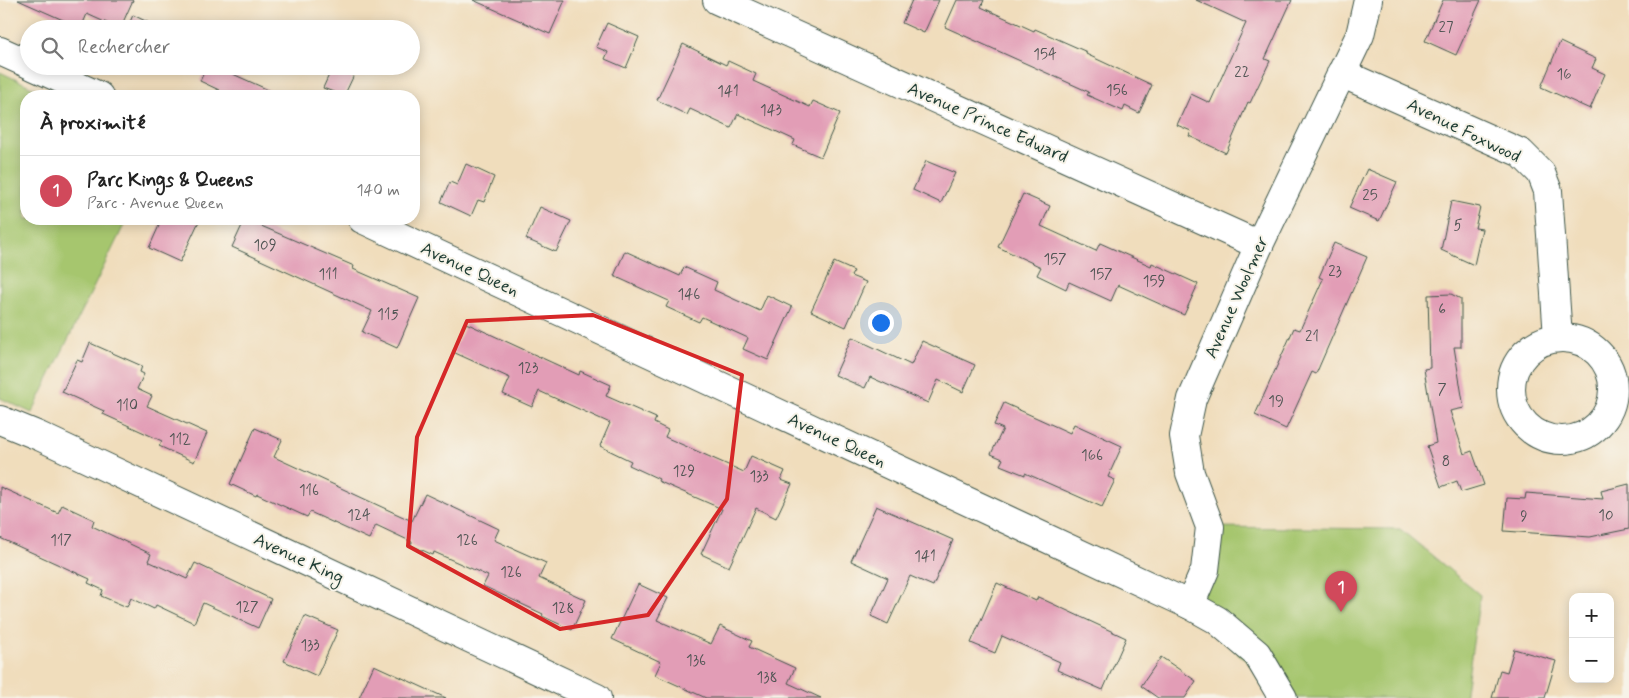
<!DOCTYPE html>
<html lang="fr">
<meta charset="utf-8">
<style>
body{margin:0;font-family:Mynerve,sans-serif;background:#f6f6f6;color:#222}
.controls{position:absolute;right:15px;bottom:15px;display:grid;overflow:hidden;border-radius:10px;box-shadow:0 2px 12px #0003}
.controls button{width:45px;height:45px;display:grid;place-items:center;padding:0;border:0;border-bottom:1px solid #e0e0e0;background:#fff;color:#222;font:25px sans-serif}
.you{position:absolute;left:880px;top:322px;width:18px;height:18px;margin:-12px;border:4px solid #fff;border-radius:50%;background:#1a73e8;box-shadow:0 0 0 8px #1a73e833}
.badge{display:grid;place-items:center;width:32px;height:32px;border-radius:50%;background:#d1495b;color:#fff;font-size:16px;font-weight:700}
.pin{position:absolute;translate:-50% -41px;filter:drop-shadow(0 1px 2px #0008)}
.pin::after{content:'';position:absolute;top:26px;width:18px;height:15px;background:inherit;clip-path:polygon(0 0,100% 0,50% 100%)}
.list{margin:0;padding:0;list-style:none}
h2{display:flex;justify-content:space-between;align-items:center;height:65px;margin:0;padding:0 20px;font-size:21px}
h2 small{font-size:16px;font-weight:400;color:#767676}
.list li{display:grid;grid-template-columns:32px 1fr auto;gap:15px;align-items:center;box-sizing:border-box;height:70px;padding:0 20px;border-top:1px solid #e0e0e0}
.list b{display:block;font-size:19px;white-space:nowrap}
.list p{margin:0;font-size:16px;white-space:nowrap;color:#767676}
.list em{font-size:16px;font-style:normal;color:#767676}
.icon{flex:none;width:28px;height:28px;fill:none;stroke:currentColor;stroke-width:2;stroke-linecap:round;stroke-linejoin:round}
.map{position:relative;flex:none;width:1629px;height:698px;overflow:hidden}
.search{position:absolute;background:#fff;box-shadow:0 2px 12px #0003;left:20px;top:20px;width:400px;height:55px;display:flex;align-items:center;gap:12px;box-sizing:border-box;padding:0 18px;border-radius:28px;color:#767676;font-size:19px}
.panel{position:absolute;background:#fff;box-shadow:0 2px 12px #0003;left:20px;top:90px;width:400px;height:135px;border-radius:20px}
.map>svg:first-child{display:block}
.green{fill:#a6c66e;stroke:#628251}
.building{fill:#e29db6}
.lines{fill:none;stroke-linecap:round;stroke-linejoin:round}
.minor-casing{stroke:#3e5548;stroke-width:30}
.minor{stroke:#fff;stroke-width:28}
.marked{fill:none;stroke:#d62828;stroke-width:4;stroke-linejoin:round}
.labels{text-anchor:middle;stroke-width:4;stroke-linejoin:round;paint-order:stroke}
.number-label{font-size:15px;fill:#505554}
.street-label{font-size:18px;fill:#1f3d34;stroke:#f7f3e8}
</style>
<div class="map">
<svg width="1629" height="698" viewBox="0 0 1629 698">
<rect width="100%" height="100%" fill="#f7f3e8"/>
<filter id="ink" filterUnits="userSpaceOnUse"><feTurbulence type="fractalNoise" baseFrequency=".02" numOctaves="2"/><feDisplacementMap in="SourceGraphic" scale="10" xChannelSelector="R" yChannelSelector="G"/><feConvolveMatrix kernelMatrix="1 2 1 2 8 2 1 2 1" color-interpolation-filters="sRGB"/></filter>
<filter id="wash" filterUnits="userSpaceOnUse"><feTurbulence type="fractalNoise" baseFrequency=".0096" numOctaves="4" result="noise"/><feDisplacementMap in="SourceGraphic" scale="20" xChannelSelector="R" yChannelSelector="G"/><feGaussianBlur stdDeviation="1.12" result="paint"/><feColorMatrix in="noise" values="0 0 0 0 0 0 0 0 0 0 0 0 0 0 0 0 0 1.4 0 .05"/><feComposite in="paint" operator="in"/></filter>
<g filter="url(#wash)">
<rect width="100%" height="100%" fill="#f0ddbc"/>
<g class="green">
<polygon points="0,72 51,96 26,96 26,219 127,219 32,413 0,398"/>
<polygon points="1210,527 1400,529 1480,595 1465,698 1283,698 1190,605"/>
</g>
<g id="blocks">
<g class="building">
<polygon points="18,0 133,0 120,29 87,14 81,28"/>
<polygon points="473,0 565,0 550,34"/>
<polygon points="912,0 939,0 924,33 902,23"/>
<polygon points="957,0 984,0 981,7 1034,31 1035,29 1087,52 1086,54 1152,85 1139,113 1125,106 1123,111 1087,95 1089,92 945,27"/>
<polygon points="1196,0 1292,0 1265,59 1270,61 1250,103 1248,102 1226,153 1189,136 1191,131 1177,125 1191,94 1210,103 1246,23"/>
<polygon points="1443,0 1481,0 1456,55 1425,41"/>
<polygon points="133,15 162,29 127,29"/>
<polygon points="607,23 639,37 626,68 605,59 608,52 596,47"/>
<polygon points="1560,42 1596,59 1592,68 1605,74 1590,109 1541,87"/>
<polygon points="683,44 726,65 728,61 756,74 753,81 810,107 813,101 840,113 821,157 793,145 795,140 738,114 731,128 690,109 687,115 657,100"/>
<polygon points="207,66 215,66 282,96 216,96 219,90 200,81"/>
<polygon points="333,66 354,75 344,96 323,88"/>
<polygon points="926,161 955,173 941,203 913,190"/>
<polygon points="466,164 494,177 484,202 478,200 471,216 441,202 450,182 457,185"/>
<polygon points="1367,169 1397,182 1379,221 1349,208"/>
<polygon points="1023,194 1050,206 1041,226 1096,251 1100,243 1151,266 1152,263 1198,284 1184,315 1118,285 1111,301 1069,282 1066,289 1037,275 1041,267 998,247"/>
<polygon points="1451,201 1480,207 1475,228 1482,229 1474,265 1441,250"/>
<polygon points="540,207 571,221 556,252 526,239"/>
<polygon points="162,219 200,219 180,262 149,248"/>
<polygon points="245,219 354,266 353,269 419,298 397,348 362,332 372,311 232,247"/>
<polygon points="1334,243 1367,257 1316,374 1312,372 1286,429 1255,415 1294,328 1300,330 1323,279 1319,277"/>
<polygon points="625,251 680,276 684,267 717,282 714,290 760,311 767,295 792,307 768,360 743,349 748,338 702,317 699,322 666,307 669,301 614,276"/>
<polygon points="834,262 854,271 851,276 866,282 846,327 811,311"/>
<polygon points="1451,294 1461,299 1461,347 1454,347 1464,408 1450,411 1464,454 1472,451 1484,485 1461,492 1457,481 1441,487 1427,446 1436,443 1424,369 1430,368 1428,295"/>
<polygon points="466,323 579,375 580,371 611,385 606,396 656,418 654,423 668,430 665,437 744,472 751,456 785,471 781,480 792,484 776,518 756,508 729,567 701,554 722,509 658,481 659,479 629,465 631,461 600,446 610,423 539,391 532,407 503,394 510,378 453,352"/>
<polygon points="852,337 911,365 922,341 975,365 963,392 938,380 928,403 870,377 865,388 835,375"/>
<polygon points="90,343 142,366 140,372 144,374 137,389 152,396 147,406 207,433 194,462 159,446 162,441 103,414 104,411 62,392 77,360 82,362"/>
<polygon points="1004,403 1070,433 1074,424 1122,446 1108,477 1115,480 1102,507 1025,473 1025,475 1000,465 1003,459 991,454 1003,429 994,425"/>
<polygon points="255,428 282,440 274,457 412,521 425,494 499,529 494,540 546,563 539,578 586,600 572,630 542,616 543,614 483,586 488,576 434,552 433,555 411,545 412,542 376,525 369,539 310,512 307,517 257,494 256,496 230,484"/>
<polygon points="1629,484 1629,529 1590,537 1504,531 1507,498 1525,499 1526,493 1603,499 1601,491"/>
<polygon points="0,487 58,513 62,505 94,520 92,526 151,554 148,561 187,579 195,563 271,599 258,628 203,603 194,623 156,605 154,609 131,598 127,607 101,596 103,590 88,583 90,579 0,538"/>
<polygon points="876,506 953,540 933,586 910,576 888,624 871,616 888,578 851,561"/>
<polygon points="997,583 1036,601 1038,597 1126,638 1103,690 1057,670 1060,662 1002,636 995,653 971,643"/>
<polygon points="638,584 668,598 657,620 711,644 720,626 752,641 749,647 795,668 788,683 821,698 706,698 655,675 661,662 612,639"/>
<polygon points="305,616 338,630 317,676 284,661"/>
<polygon points="1514,649 1556,661 1545,698 1492,698 1500,670 1507,672"/>
<polygon points="1161,657 1196,681 1185,698 1158,698 1141,686"/>
<polygon points="374,665 446,698 359,698"/>
</g>
</g>
</g>
<g filter="url(#ink)">
<use href="#blocks" fill-opacity="0" stroke="#3e5548" stroke-width="1"/>
<g class="lines">
<defs>
<g id="minor">
<polyline points="717,0 1259,245"/>
<polyline points="0,51 29,64"/>
<polyline points="33,66 99,96"/>
<polyline points="1341,73 1521,153 1541,173 1548,191 1558,338"/>
<polyline points="362,219 1190,605 1217,620 1257,654 1283,698"/>
<circle cx="1562" cy="389" r="51"/>
<polyline points="0,420 39,436 597,698"/>
<polyline points="1190,605 1205,570 1210,527 1190,473 1184,436 1192,399 1259,245 1360,35 1368,0"/>
</g>
</defs>
<use href="#minor" class="minor-casing"/>
<use href="#minor" class="minor"/>
</g>
</g>
<path class="marked" d="M 593,315 L 742,375 L 727,499 L 648,615 L 560,629 L 408,546 L 417,437 L 467,321 Z"/>
<g class="labels">
<g class="number-label">
<text x="1446" y="32">27</text>
<text x="1045" y="59">154</text>
<text x="1242" y="77">22</text>
<text x="1564" y="79">16</text>
<text x="1117" y="95">156</text>
<text x="728" y="96">141</text>
<text x="771" y="115">143</text>
<text x="1370" y="200">25</text>
<text x="1458" y="230">5</text>
<text x="265" y="250">109</text>
<text x="1055" y="264">157</text>
<text x="1335" y="276">23</text>
<text x="328" y="279">111</text>
<text x="1101" y="279">157</text>
<text x="1154" y="286">159</text>
<text x="689" y="299">146</text>
<text x="1442" y="314">6</text>
<text x="388" y="319">115</text>
<text x="1312" y="341">21</text>
<text x="528" y="373">123</text>
<text x="1442" y="394">7</text>
<text x="1276" y="406">19</text>
<text x="127" y="410">110</text>
<text x="180" y="444">112</text>
<text x="1092" y="460">166</text>
<text x="1446" y="466">8</text>
<text x="684" y="476">129</text>
<text x="759" y="481">133</text>
<text x="309" y="495">116</text>
<text x="359" y="520">124</text>
<text x="1606" y="520">10</text>
<text x="1524" y="521">9</text>
<text x="61" y="545">117</text>
<text x="467" y="545">126</text>
<text x="925" y="561">141</text>
<text x="511" y="577">126</text>
<text x="247" y="612">127</text>
<text x="563" y="613">128</text>
<text x="310" y="650">133</text>
<text x="696" y="665">136</text>
<text x="767" y="682">138</text>
</g>
<g class="street-label">
<text transform="translate(988 122) rotate(24)" y="6">Avenue Prince Edward</text>
<text transform="translate(1464 130) rotate(26)" y="6">Avenue Foxwood</text>
<text transform="translate(470 269) rotate(25)" y="6">Avenue Queen</text>
<text transform="translate(1236 297) rotate(-66)" y="6">Avenue Woolmer</text>
<text transform="translate(837 440) rotate(25)" y="6">Avenue Queen</text>
<text transform="translate(299 558) rotate(25)" y="6">Avenue King</text>
</g>
</g>
</svg>
<div class="controls">
<button>+</button>
<button>−</button>
</div>
<div class="you"></div>
<div class="pin badge" style="left:1341px;top:612px">1</div>
<div class="search"><svg class="icon" aria-label="search" viewBox="0 0 24 24"><circle cx="10" cy="10" r="6"/><path d="M15 15l6 6"/></svg>Rechercher</div>
<section class="panel">
<h2>À proximité<small></small></h2>
<ul class="list">
<li><span class="badge">1</span><div><b>Parc Kings &amp; Queens</b><p>Parc · Avenue Queen</p></div><em>140 m</em></li>
</ul>
</section>
</div>
